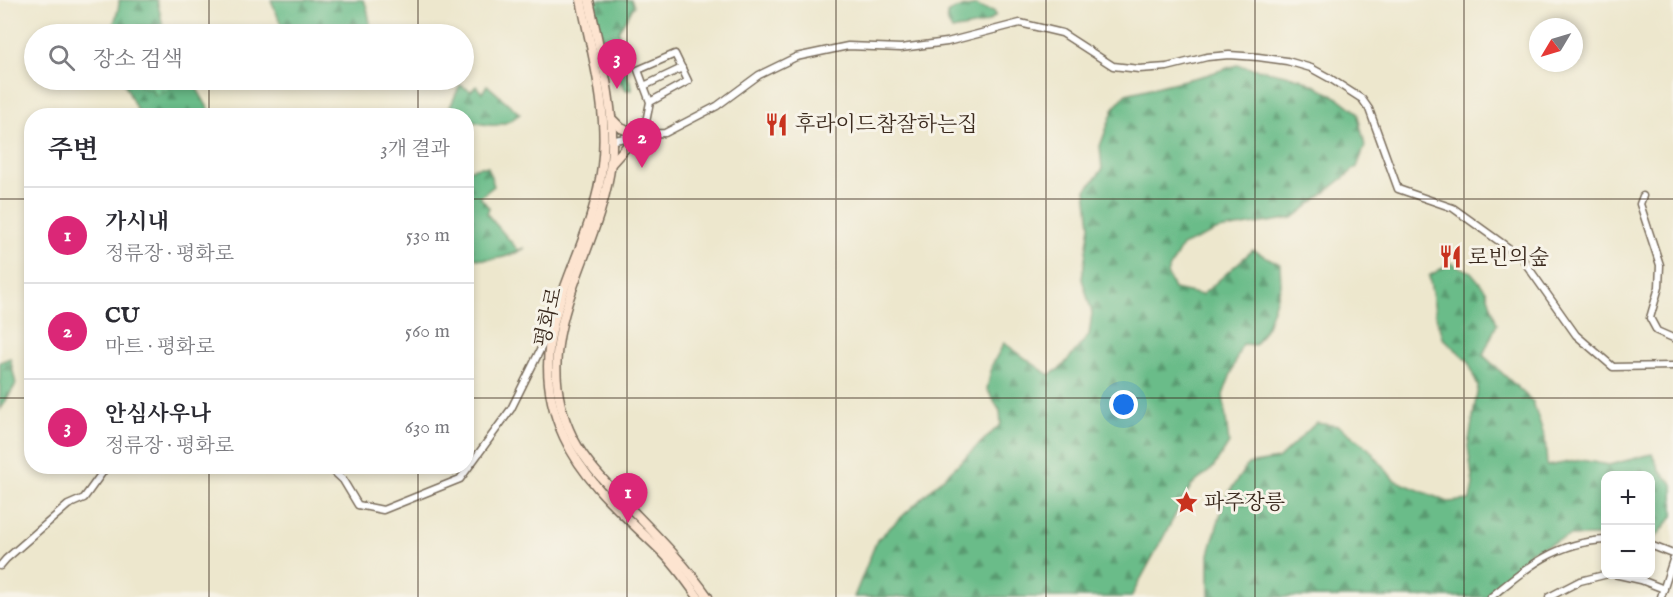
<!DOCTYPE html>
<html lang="ko">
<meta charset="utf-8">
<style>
body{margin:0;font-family:"IM FELL English","Noto Serif KR",serif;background:#f2f2f3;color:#2b2b33}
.controls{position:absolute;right:18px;bottom:18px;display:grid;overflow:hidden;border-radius:12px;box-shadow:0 3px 9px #0003}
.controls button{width:54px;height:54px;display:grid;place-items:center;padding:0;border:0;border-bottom:2px solid #e1e1e2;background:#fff;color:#2b2b33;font:30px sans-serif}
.compass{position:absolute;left:1529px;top:18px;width:54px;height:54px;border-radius:50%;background:#fff;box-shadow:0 3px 9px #0003;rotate:232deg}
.you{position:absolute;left:1124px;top:405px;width:21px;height:21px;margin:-15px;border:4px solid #fff;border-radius:50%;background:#1a73e8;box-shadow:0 0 0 9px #1a73e833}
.badge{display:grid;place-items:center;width:39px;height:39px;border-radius:50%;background:#db2777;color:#fff;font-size:20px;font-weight:700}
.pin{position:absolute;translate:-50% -50px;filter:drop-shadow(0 2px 3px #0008)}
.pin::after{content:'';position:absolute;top:32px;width:21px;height:18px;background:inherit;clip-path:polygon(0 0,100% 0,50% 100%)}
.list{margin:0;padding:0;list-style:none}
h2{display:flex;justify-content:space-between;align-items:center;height:78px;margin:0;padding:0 24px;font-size:26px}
h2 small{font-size:20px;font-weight:400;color:#7c7c81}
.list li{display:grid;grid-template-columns:39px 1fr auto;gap:18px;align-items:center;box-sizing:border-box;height:96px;padding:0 24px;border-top:2px solid #e1e1e2}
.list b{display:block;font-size:22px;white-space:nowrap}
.list p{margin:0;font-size:20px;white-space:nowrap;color:#7c7c81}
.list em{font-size:20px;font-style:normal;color:#7c7c81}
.icon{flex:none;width:33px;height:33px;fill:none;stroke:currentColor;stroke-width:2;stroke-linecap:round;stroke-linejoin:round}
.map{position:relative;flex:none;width:1673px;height:597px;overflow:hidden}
.search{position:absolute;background:#fff;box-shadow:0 3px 9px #0003;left:24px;top:24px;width:450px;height:66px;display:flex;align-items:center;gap:15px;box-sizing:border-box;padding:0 21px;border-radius:33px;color:#7c7c81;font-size:22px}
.panel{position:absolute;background:#fff;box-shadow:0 3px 9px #0003;left:24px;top:108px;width:450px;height:366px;border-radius:24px}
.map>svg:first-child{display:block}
.forest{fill:url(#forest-firs);stroke:#527354;stroke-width:1.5}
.cemetery{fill:url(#cemetery-stones);stroke:#5f8460;stroke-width:1.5}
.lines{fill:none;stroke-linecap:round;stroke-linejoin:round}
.minor-casing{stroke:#796c5b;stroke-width:9}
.secondary-casing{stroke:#796c5b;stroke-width:11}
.minor{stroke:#fff;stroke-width:6}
.secondary{stroke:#fde4d0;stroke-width:8}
.grid{fill:none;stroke:#3b2a1e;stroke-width:1.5;stroke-opacity:0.55}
.labels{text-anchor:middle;stroke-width:6;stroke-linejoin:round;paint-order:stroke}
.poi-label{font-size:21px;fill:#3b2a1e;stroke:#f7f3e8;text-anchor:start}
.street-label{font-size:21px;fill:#3b2a1e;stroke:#f7f3e8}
</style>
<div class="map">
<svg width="1673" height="597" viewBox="0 0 1673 597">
<defs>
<pattern id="forest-firs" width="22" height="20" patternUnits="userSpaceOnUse" patternTransform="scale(1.5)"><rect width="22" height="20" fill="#6abc89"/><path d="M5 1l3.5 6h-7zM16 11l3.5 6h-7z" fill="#58996f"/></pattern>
<pattern id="cemetery-stones" width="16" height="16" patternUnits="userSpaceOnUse" patternTransform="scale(1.5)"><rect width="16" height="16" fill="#83dda3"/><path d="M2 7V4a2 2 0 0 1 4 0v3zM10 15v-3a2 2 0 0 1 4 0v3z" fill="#72be8c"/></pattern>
</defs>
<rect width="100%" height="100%" fill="#f7f3e8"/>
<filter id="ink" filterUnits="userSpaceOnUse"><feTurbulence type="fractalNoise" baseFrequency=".0167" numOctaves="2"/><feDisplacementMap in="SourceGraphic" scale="12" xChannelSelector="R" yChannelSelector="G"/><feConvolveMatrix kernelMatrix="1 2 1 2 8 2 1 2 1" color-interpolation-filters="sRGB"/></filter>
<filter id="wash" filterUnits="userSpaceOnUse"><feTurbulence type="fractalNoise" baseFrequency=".008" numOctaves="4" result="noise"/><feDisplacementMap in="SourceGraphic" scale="24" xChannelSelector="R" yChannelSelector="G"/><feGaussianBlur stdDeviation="1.35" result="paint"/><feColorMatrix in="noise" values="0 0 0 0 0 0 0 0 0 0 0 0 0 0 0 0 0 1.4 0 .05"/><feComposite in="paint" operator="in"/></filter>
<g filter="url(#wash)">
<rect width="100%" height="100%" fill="#ede7cd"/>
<g class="forest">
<path d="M 119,0 L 157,0 L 163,26 L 138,26 L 140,34 L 111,34 C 113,23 120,10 119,0 Z"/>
<polygon points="271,0 363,0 367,7 372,34 358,33 356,34 324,34 317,28 311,34 285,34"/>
<polygon points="593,0 631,0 634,6 619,30 619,50 622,64 632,86 632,90 626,90 618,78 608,69"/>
<path d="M 977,5 L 981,8 L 994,11 L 996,15 C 985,27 968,26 952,30 L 948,23 L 947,14 L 955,9 Z"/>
<polygon points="1237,65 1300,78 1340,99 1357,112 1365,146 1357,167 1293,218 1218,230 1182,246 1167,273 1174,289 1202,295 1253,250 1280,264 1281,285 1267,326 1255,345 1242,344 1223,395 1229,443 1213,468 1191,486 1131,597 854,597 877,540 1001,424 1000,411 987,389 992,365 1004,343 1049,375 1061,368 1089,335 1092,313 1082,279 1090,225 1086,190 1102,170 1100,146 1114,108 1126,94 1206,75"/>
<polygon points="123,80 136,80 141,87 175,80 192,80 212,115 139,115"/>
<path d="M 460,85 L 471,91 L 476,86 L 482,93 L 487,85 L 520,114 C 501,129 490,127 467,120 L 466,116 L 461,115 L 450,107 Z"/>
<path d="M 479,167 L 488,167 L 494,186 L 480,197 L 489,208 L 487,214 L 518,250 L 525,248 C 508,258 484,264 467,255 L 467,170 Z"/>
<polygon points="1451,263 1471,272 1486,290 1497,324 1483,355 1533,402 1545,438 1547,466 1581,460 1609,465 1652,454 1660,471 1673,484 1673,516 1656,537 1651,537 1650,476 1606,476 1605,536 1570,536 1531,551 1490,597 1209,597 1209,554 1225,498 1248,464 1278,459 1316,423 1339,426 1369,449 1394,480 1448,502 1470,500 1473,485 1468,446 1478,387 1468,361 1443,338 1436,316 1429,276"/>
<polygon points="10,358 16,384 0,410 0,362"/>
</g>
<path class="cemetery" d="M 136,80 L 150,80 L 153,82 L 159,80 L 176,80 C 170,90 165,93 154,95 L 151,88 C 142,90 140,86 136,80 Z"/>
</g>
<g filter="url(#ink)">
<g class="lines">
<defs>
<g id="minor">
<polyline points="644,86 682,68"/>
<polyline points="646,122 650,102 638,70 675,54 688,81 650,102"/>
<polyline points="611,141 642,134 665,133 717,106 759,75 796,57 848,46 901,48 947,42 1020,23 1062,33 1113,66 1139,69 1167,67 1207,57 1229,55 1258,57 1287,61 1311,68 1331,79 1362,99 1369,109 1398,189 1453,208 1521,257 1576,335 1613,367 1673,366"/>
<polyline points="1643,196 1640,204 1660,265 1659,287 1650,318 1657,331 1673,338"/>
<polyline points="328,466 343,480 358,505 383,510 460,479 511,409 550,330"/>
<polyline points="1650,545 1673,554"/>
<polyline points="0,566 6,559 68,505 84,498 107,466"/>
<polyline points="1614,574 1641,580 1664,589"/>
<path d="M 1491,597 C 1527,567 1557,542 1606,540"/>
<polyline points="1549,597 1580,581 1608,574"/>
<polyline points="1661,597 1673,560"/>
</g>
<g id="secondary">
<path d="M 581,0 C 592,54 609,111 602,166 C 590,266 516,332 564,437 C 586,485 628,518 664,554 C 677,567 687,582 698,597"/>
<path d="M 589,0 C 599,49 617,112 611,162 C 600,258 523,338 573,438 C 587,465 609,486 630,508 C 658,537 685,564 708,597"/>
<polyline points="611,118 621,128 637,135 611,164"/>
</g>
</defs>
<use href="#minor" class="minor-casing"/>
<use href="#secondary" class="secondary-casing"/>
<use href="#minor" class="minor"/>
<use href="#secondary" class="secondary"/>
</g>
</g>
<path class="grid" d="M 209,0 L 209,34M 418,0 L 418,34M 627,0 L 627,597M 836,0 L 836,597M 1046,0 L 1046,597M 1255,0 L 1255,597M 1464,0 L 1464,597M 209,80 L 209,116M 418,80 L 418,116M 0,199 L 32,199M 466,199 L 1673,199M 0,398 L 32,398M 466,398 L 1673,398M 209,466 L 209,597M 418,466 L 418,597"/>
<defs>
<symbol id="restaurant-bare" viewBox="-9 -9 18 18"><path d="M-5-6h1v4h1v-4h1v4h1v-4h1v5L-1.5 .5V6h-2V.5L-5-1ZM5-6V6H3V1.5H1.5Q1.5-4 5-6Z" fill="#c8321e" stroke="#f7f3e8" stroke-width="2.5" paint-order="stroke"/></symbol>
<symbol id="sight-bare" viewBox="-9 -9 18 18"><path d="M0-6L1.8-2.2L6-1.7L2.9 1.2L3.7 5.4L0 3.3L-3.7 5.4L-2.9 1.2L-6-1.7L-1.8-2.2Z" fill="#c8321e" stroke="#f7f3e8" stroke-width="2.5" paint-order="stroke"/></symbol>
</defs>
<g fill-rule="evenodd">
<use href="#restaurant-bare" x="760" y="108" width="33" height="33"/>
<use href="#restaurant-bare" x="1434" y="240" width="33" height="33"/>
<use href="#sight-bare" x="1170" y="486" width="33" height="33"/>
</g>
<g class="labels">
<g class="poi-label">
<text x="795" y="131">후라이드참잘하는집</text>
<text x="1468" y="264">로빈의숲</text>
<text x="1204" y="509">파주장릉</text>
</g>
<g class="street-label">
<text transform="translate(548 317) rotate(-77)" y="7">평화로</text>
</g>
</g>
</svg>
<div class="controls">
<button>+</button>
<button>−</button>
</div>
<svg class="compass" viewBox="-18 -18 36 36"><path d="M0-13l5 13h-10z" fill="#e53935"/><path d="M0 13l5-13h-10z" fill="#7c7c81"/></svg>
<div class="you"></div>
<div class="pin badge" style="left:628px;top:523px">1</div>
<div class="pin badge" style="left:642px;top:168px">2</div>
<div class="pin badge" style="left:617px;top:89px">3</div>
<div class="search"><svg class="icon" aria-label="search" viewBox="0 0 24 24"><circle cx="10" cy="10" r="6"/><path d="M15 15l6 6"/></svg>장소 검색</div>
<section class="panel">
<h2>주변<small>3개 결과</small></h2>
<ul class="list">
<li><span class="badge">1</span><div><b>가시내</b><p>정류장 · 평화로</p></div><em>530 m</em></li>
<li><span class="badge">2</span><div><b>CU</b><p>마트 · 평화로</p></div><em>560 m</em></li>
<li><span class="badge">3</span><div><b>안심사우나</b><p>정류장 · 평화로</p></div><em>630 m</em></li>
</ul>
</section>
</div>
